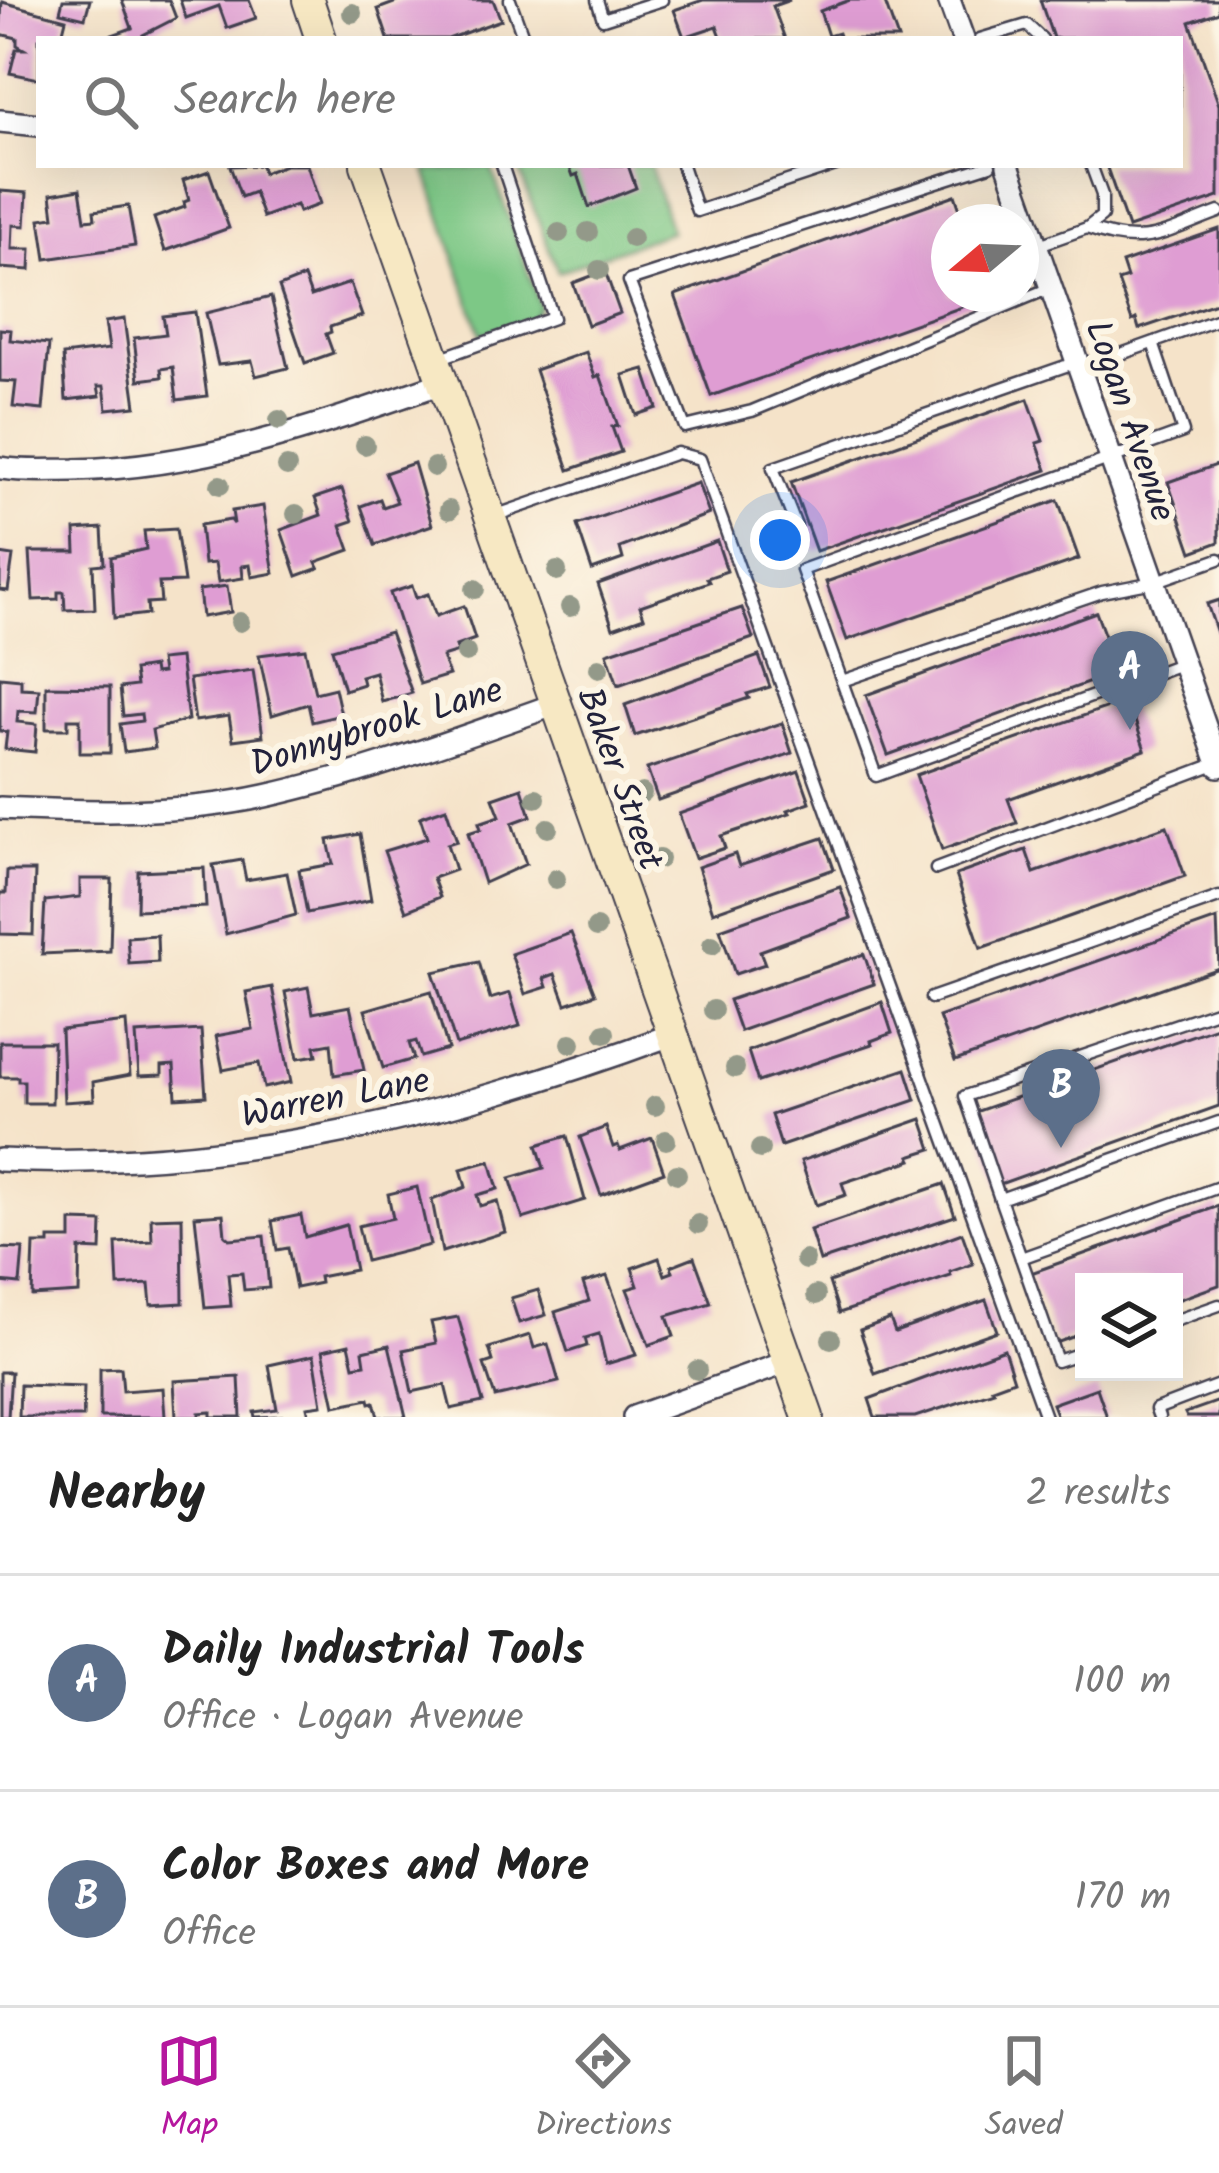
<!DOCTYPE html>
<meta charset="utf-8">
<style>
body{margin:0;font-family:Kalam,sans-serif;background:#f2f2f2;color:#222}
.controls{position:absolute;right:36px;bottom:36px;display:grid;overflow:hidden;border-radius:0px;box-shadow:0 12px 48px #0002}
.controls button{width:108px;height:108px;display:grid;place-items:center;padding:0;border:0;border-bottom:3px solid #e0e0e0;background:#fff;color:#222;font:60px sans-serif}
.compass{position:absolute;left:931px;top:204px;width:108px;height:108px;border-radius:50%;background:#fff;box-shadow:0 12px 48px #0002;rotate:251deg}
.you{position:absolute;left:780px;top:540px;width:42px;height:42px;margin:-30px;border:9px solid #fff;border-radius:50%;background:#1a73e8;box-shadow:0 0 0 18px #1a73e833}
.badge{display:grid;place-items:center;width:78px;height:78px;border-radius:50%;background:#b5179e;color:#fff;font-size:39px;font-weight:700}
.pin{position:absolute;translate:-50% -99px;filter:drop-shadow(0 3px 6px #0008)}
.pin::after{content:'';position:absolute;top:63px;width:42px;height:36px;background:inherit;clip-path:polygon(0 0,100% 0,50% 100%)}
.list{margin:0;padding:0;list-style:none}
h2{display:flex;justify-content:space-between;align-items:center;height:156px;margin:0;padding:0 48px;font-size:51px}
h2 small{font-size:39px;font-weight:400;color:#767676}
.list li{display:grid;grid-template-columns:78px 1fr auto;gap:36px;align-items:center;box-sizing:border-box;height:216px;padding:0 48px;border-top:3px solid #e0e0e0}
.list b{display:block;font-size:45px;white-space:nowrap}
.list p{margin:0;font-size:39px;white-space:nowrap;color:#767676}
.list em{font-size:39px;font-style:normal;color:#767676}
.icon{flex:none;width:66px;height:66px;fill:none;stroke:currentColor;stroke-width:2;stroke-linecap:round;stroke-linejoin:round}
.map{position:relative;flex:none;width:1219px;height:1417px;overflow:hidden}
.search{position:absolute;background:#fff;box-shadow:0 12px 48px #0002;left:36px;right:36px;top:36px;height:132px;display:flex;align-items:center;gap:30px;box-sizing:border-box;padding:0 42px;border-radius:0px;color:#767676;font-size:45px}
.sheet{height:588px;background:#fff}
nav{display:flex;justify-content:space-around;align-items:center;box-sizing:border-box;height:168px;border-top:3px solid #e0e0e0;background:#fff;font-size:33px;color:#767676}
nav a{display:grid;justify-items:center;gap:6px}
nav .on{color:#b5179e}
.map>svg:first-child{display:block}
.green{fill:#7dc886;stroke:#507560;stroke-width:3}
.building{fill:#df9dd3}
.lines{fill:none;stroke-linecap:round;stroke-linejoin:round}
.service-casing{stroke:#423f50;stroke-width:15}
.minor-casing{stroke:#423f50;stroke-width:26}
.secondary-casing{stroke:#423f50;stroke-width:34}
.service{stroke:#fff;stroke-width:10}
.minor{stroke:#fff;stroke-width:21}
.secondary{stroke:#f7e8c3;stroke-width:30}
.tree{fill:#939989}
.labels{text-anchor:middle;stroke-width:12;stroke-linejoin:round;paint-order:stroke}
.street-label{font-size:36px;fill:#22223b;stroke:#fcf5e5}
</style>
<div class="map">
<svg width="1219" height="1417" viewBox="0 0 1219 1417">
<rect width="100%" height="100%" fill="#fcf5e5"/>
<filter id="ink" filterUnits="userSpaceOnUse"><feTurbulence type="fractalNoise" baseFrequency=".00833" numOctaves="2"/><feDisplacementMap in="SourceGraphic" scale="24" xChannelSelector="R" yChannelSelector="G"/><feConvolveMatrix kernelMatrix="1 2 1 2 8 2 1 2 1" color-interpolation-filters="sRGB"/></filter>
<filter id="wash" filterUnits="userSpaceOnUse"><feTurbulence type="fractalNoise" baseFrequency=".004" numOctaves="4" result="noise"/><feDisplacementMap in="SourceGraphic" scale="48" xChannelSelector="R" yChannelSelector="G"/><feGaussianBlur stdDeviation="2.7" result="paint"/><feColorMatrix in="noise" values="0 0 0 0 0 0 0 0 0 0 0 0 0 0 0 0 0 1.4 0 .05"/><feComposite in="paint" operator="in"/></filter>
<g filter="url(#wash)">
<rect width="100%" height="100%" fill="#f5e3c9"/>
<g class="green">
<polygon points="517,165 650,165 671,231 558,272"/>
<polygon points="491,167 540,306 532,319 481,335 426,171"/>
</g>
<g id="blocks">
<g class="building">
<polygon points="63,0 90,0 85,18 60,12"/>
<polygon points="122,0 169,0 176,18 143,35 145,39 114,39 112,35 132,28"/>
<polygon points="180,0 249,0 256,18 227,28 219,6 186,18"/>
<polygon points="402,0 493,0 501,20 448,39 388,39 378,9"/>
<polygon points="703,0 790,0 773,6 785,39 722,39 717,26 684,37 674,10"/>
<polygon points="850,0 884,0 898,39 840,39 838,33 828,36 820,11"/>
<polygon points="1040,0 1219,0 1219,12 1190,22 1219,105 1219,197 1128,228 1106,165 1180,165 1180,39 1053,38"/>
<polygon points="2,2 66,19 61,39 39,39 39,79 10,73 16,49 24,49 17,45 17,38 0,34"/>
<polygon points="261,165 263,173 285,165 307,165 320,204 299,212 296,205 263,217 254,192 241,197 230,166"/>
<polygon points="569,165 628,165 636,188 589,207 578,174 573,176"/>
<polygon points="209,171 229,228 165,251 154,218 185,207 184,202 189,200 183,180"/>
<polygon points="80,189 85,220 95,219 94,211 128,206 135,246 46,259 40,219 54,217 51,194"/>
<polygon points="0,191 27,193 25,226 13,225 12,249 31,249 30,270 0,268"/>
<polygon points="955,195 964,222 949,222 949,294 996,295 711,396 675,295"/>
<polygon points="1219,229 1219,302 1139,329 1136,319 1132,321 1118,281 1127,278 1122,263"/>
<polygon points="605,271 620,313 588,325 573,283"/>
<polygon points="304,277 311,296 350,283 362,316 330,327 331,332 326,334 333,353 305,363 279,287"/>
<polygon points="271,297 288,368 256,376 252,361 218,365 206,313"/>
<polygon points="195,312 207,396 177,400 173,367 161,369 162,377 139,380 134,338 166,334 163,316"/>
<polygon points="124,319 136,406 107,409 104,386 98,386 100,396 66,400 63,355 109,349 105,322"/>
<polygon points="0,329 11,330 10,340 49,344 43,410 13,407 16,382 0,381"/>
<polygon points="586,352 595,377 600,375 618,426 612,427 621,452 569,470 535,370"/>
<polygon points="644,369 657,408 636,415 623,375"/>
<polygon points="1028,399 1043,441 1037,443 1047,470 816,551 791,482"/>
<polygon points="414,463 432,525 375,545 361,506 380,499 383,507 397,502 385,473"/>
<polygon points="1219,464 1219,542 1192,552 1168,482"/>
<polygon points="698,483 709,514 620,548 623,559 592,570 577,525"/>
<polygon points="342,489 353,521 341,525 350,550 316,562 319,568 297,576 281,530 321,515 315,498"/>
<polygon points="1058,500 1079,559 847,640 826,582"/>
<polygon points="263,506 274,573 252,577 250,565 242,566 243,578 218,582 215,563 204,564 200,525 231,520 234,524 232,511"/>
<polygon points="102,528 104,564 93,565 95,609 65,610 64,592 58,592 58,599 33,600 30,552 76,552 75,530"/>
<polygon points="176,529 184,582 159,583 161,602 147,603 148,614 114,618 111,557 146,549 144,531"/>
<polygon points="717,541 727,571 707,578 709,582 640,606 644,617 613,628 598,584"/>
<polygon points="0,554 13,556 8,591 0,590"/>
<polygon points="227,586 231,612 202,617 199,590"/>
<polygon points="412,586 416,598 428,594 436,616 464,606 475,639 456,646 458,652 442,657 449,675 420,684 390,593"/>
<polygon points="1219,600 1219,636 1218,636 1207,604"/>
<polygon points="742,608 753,638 618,685 607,653"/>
<polygon points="1096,612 1118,672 888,755 866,695"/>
<polygon points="390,632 412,693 382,702 375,672 361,676 363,684 344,690 332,649"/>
<polygon points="305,649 315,693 335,688 341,715 312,722 308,704 272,715 259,655"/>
<polygon points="759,656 770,687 747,694 749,698 635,736 625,705"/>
<polygon points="180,658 188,720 152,730 155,748 124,752 120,724 142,721 141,714 123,716 120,688 136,686 134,670 153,667 154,674 162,673 160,660"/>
<polygon points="253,670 263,736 233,740 229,716 195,721 189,679"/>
<polygon points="0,677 21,679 21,688 39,689 37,712 18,711 17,722 37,724 35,752 5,749 7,732 0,731"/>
<polygon points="46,686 110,687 110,753 80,753 80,719 68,719 68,729 46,729"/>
<polygon points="1128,700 1145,750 1008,799 1017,823 942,850 916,775"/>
<polygon points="782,723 792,753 658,800 647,769"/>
<polygon points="799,771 810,802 788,810 790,813 721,836 725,848 695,858 679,814"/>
<polygon points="522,788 531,816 512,823 526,864 484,883 468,833 481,829 479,823 500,816 493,798"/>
<polygon points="446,808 457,841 447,844 455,870 433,878 440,897 406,911 384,851 427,838 420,817"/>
<polygon points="1167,826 1185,876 981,948 956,875 1026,850 1034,873"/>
<polygon points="360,834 371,900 307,913 299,870 333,864 328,840"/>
<polygon points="823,838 834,869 713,912 698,867 735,854 739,866"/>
<polygon points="242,860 246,880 287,873 296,915 226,934 213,865"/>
<polygon points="204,868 206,907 137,910 138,871"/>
<polygon points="7,871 35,871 33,935 0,934 0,893 6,893"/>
<polygon points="80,879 112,879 110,951 42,954 45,901 80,897"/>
<polygon points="840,887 851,918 760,951 765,964 735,974 720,929"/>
<polygon points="1217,919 1219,968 955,1061 939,1017"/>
<polygon points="571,933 595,994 566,1004 555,974 544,978 547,987 525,994 511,954"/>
<polygon points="157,935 158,962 129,964 127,937"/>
<polygon points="864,954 874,984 740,1031 729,1000"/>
<polygon points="479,962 490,999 510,993 520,1026 456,1045 433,972"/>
<polygon points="272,987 291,1082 264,1088 259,1063 223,1070 216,1036 253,1029 246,992"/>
<polygon points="308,987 313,1013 350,1006 364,1070 334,1075 331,1043 315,1046 317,1055 298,1058 285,992"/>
<polygon points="431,991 448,1049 421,1057 416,1041 409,1043 414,1059 383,1068 365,1010"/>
<polygon points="882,1002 892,1033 871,1041 872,1044 758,1082 748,1051"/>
<polygon points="126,1022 130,1075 93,1082 94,1100 64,1102 61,1030"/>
<polygon points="1219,1026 1219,1106 1000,1184 975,1112"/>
<polygon points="201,1030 206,1096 176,1098 174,1065 162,1066 162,1075 139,1076 136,1034"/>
<polygon points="0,1042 53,1042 52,1103 24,1103 24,1081 18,1081 18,1077 0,1077"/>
<polygon points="906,1069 916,1100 781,1146 771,1115"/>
<polygon points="922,1119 932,1149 910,1156 912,1160 842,1183 846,1195 816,1205 801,1161"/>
<polygon points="606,1127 613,1147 618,1145 620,1150 652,1138 664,1172 601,1195 580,1137"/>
<polygon points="567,1136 585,1200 523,1219 510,1178 544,1168 537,1145"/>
<polygon points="490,1161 498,1189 477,1195 480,1206 497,1201 505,1232 442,1252 432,1200 466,1187 461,1169"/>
<polygon points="944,1184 955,1216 820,1261 810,1230"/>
<polygon points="417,1187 430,1245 366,1261 358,1226 393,1218 388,1194"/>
<polygon points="1219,1206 1219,1285 1174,1301 1174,1282 1084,1282 1084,1333 1056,1343 1031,1273"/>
<polygon points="223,1214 225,1235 230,1239 264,1236 269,1288 244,1290 242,1273 228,1274 231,1306 205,1308 195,1216"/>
<polygon points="301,1215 305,1237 346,1225 355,1270 319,1277 320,1283 296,1288 288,1248 277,1250 272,1221"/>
<polygon points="182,1217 183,1303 151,1305 149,1284 118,1286 116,1243 152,1241 151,1218"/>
<polygon points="71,1221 102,1222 101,1250 80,1249 79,1293 32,1296 34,1244 49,1244 49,1239 71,1239"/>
<polygon points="962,1233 973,1264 950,1272 951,1276 839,1313 829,1282"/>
<polygon points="0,1248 23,1249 20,1284 0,1282"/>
<polygon points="694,1257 711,1303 667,1316 674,1336 649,1345 627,1289 638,1286 632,1268 659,1258 665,1275 673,1272 671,1266"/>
<polygon points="607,1276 636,1355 606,1364 599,1334 585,1338 587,1346 568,1352 555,1312 589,1301 583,1283"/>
<polygon points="538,1290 546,1315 519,1323 511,1298"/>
<polygon points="986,1300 997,1331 875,1374 860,1330 890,1319 895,1332"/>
<polygon points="458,1317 483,1402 451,1409 445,1385 412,1392 403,1350 436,1343 431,1322"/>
<polygon points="530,1335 534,1348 548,1344 559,1382 495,1397 484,1364 493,1361 489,1348"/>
<polygon points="349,1344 354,1366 365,1364 363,1351 389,1345 406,1417 378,1417 374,1402 370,1403 369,1399 335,1406 323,1350"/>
<polygon points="1004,1349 1014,1380 992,1388 994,1391 915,1417 875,1417 869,1399"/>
<polygon points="314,1355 322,1405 307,1407 309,1415 255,1417 254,1412 277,1409 269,1365"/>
<polygon points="121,1368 123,1391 163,1388 165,1417 100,1417 100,1369"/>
<polygon points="0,1372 11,1372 8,1417 0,1417"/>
<polygon points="239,1377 241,1417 211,1417 211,1412 199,1413 199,1417 176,1417 174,1381"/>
<polygon points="20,1385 84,1387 83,1417 19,1417"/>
<polygon points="1097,1388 1107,1417 1057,1417 1052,1404"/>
<polygon points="1219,1401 1219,1417 1187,1417 1185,1413"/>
</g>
</g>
</g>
<g filter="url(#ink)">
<use href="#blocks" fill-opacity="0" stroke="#423f50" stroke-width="3"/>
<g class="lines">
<defs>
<g id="service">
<polyline points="510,0 524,39"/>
<polyline points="597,0 603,19 662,0"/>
<polyline points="980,39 1027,25 1042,39"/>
<polyline points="682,165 697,211 836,165"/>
<polyline points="990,165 629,281 685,427 752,411 1050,288"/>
<path d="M 1087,228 C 1145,250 1164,232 1219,212"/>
<polyline points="1036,246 1087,228 1102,216 1102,195 1091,165"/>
<polyline points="1153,343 1183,432 802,570 876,776 1183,663"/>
<polyline points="438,359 553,318 502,165"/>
<polyline points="1079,369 1219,319"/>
<polyline points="491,517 677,453 700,459 1045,1417"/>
<polyline points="796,526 773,468 1077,362"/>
<polyline points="842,681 1102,592 1154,582 1219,559"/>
<polyline points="936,869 1218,763"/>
<polyline points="931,998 1219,897"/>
<polyline points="1219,1122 1000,1199 1021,1258 1219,1187"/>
<polyline points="1000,1199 965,1096 1219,1010"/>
<polyline points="1021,1258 1057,1361 1084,1352"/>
<polyline points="1174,1321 1219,1305"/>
<polyline points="1159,1417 1156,1409 1219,1385"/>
</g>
<g id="minor">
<polyline points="949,0 963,39"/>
<polyline points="0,121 39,125"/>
<polyline points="1008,165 1219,766"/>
<path d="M 0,468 C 25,472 49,470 74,470 C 204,467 321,425 442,383"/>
<path d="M 0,808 C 88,812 179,815 265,796 C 364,774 459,738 554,705"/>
<path d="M 0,1160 C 235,1171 452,1116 671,1035"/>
<polyline points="634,1417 788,1362"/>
</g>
<g id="secondary">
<polyline points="308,0 321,39"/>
<polyline points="366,165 808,1417"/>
</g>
</defs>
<use href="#service" class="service-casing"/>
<use href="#minor" class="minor-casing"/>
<use href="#secondary" class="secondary-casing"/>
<use href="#service" class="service"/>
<use href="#minor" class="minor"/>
<use href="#secondary" class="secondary"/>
</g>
<g class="tree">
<circle cx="352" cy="13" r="10"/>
<circle cx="588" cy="232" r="10"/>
<circle cx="559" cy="233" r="10"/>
<circle cx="632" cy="238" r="10"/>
<circle cx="599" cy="270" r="10"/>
<circle cx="279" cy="420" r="10"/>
<circle cx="365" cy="445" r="10"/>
<circle cx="287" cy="467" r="10"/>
<circle cx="434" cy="467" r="10"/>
<circle cx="220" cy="485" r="10"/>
<circle cx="449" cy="510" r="10"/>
<circle cx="296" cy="514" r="10"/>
<circle cx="557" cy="571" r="10"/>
<circle cx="475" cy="589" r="10"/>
<circle cx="570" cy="607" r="10"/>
<circle cx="240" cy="622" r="10"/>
<circle cx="466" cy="653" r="10"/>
<circle cx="599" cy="668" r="10"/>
<circle cx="642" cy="793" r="10"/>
<circle cx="536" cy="798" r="10"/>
<circle cx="548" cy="828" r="10"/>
<circle cx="659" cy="859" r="10"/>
<circle cx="556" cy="879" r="10"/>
<circle cx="596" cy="928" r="10"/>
<circle cx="712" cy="945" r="10"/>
<circle cx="713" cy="1010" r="10"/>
<circle cx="605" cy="1033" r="10"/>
<circle cx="571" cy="1043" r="10"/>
<circle cx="735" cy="1068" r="10"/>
<circle cx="655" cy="1106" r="10"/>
<circle cx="666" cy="1140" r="10"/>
<circle cx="760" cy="1149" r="10"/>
<circle cx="677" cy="1174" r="10"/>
<circle cx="698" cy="1224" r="10"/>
<circle cx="805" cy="1260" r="10"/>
<circle cx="816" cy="1295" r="10"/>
<circle cx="831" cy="1339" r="10"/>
<circle cx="697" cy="1370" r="10"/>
</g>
</g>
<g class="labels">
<g class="street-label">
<text transform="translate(1132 420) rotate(71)" y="13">Logan Avenue</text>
<text transform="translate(376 725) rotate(-17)" y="13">Donnybrook Lane</text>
<text transform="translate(622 778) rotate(70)" y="13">Baker Street</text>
<text transform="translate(335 1096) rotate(-11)" y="13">Warren Lane</text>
</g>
</g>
</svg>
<div class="controls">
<button><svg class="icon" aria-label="layers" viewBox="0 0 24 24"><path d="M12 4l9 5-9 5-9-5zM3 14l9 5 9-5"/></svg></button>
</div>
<svg class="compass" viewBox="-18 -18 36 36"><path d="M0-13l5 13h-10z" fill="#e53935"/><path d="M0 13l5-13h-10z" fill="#767676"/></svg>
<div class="you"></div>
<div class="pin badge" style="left:1130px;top:730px;background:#5c6f8a">A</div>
<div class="pin badge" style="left:1061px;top:1148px;background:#5c6f8a">B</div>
<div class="search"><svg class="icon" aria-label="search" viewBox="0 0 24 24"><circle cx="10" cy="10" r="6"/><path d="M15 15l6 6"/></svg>Search here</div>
</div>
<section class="sheet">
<h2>Nearby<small>2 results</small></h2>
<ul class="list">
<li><span class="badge" style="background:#5c6f8a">A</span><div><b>Daily Industrial Tools</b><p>Office · Logan Avenue</p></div><em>100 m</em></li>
<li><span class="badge" style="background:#5c6f8a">B</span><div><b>Color Boxes and More</b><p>Office</p></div><em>170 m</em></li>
</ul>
</section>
<nav>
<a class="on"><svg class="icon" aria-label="map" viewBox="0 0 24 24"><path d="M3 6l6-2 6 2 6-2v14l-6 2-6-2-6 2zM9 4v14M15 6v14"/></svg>Map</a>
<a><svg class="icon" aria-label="directions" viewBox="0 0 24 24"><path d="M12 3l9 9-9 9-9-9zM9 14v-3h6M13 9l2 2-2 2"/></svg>Directions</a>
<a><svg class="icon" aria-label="saved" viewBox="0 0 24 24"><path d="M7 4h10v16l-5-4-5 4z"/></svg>Saved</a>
</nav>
